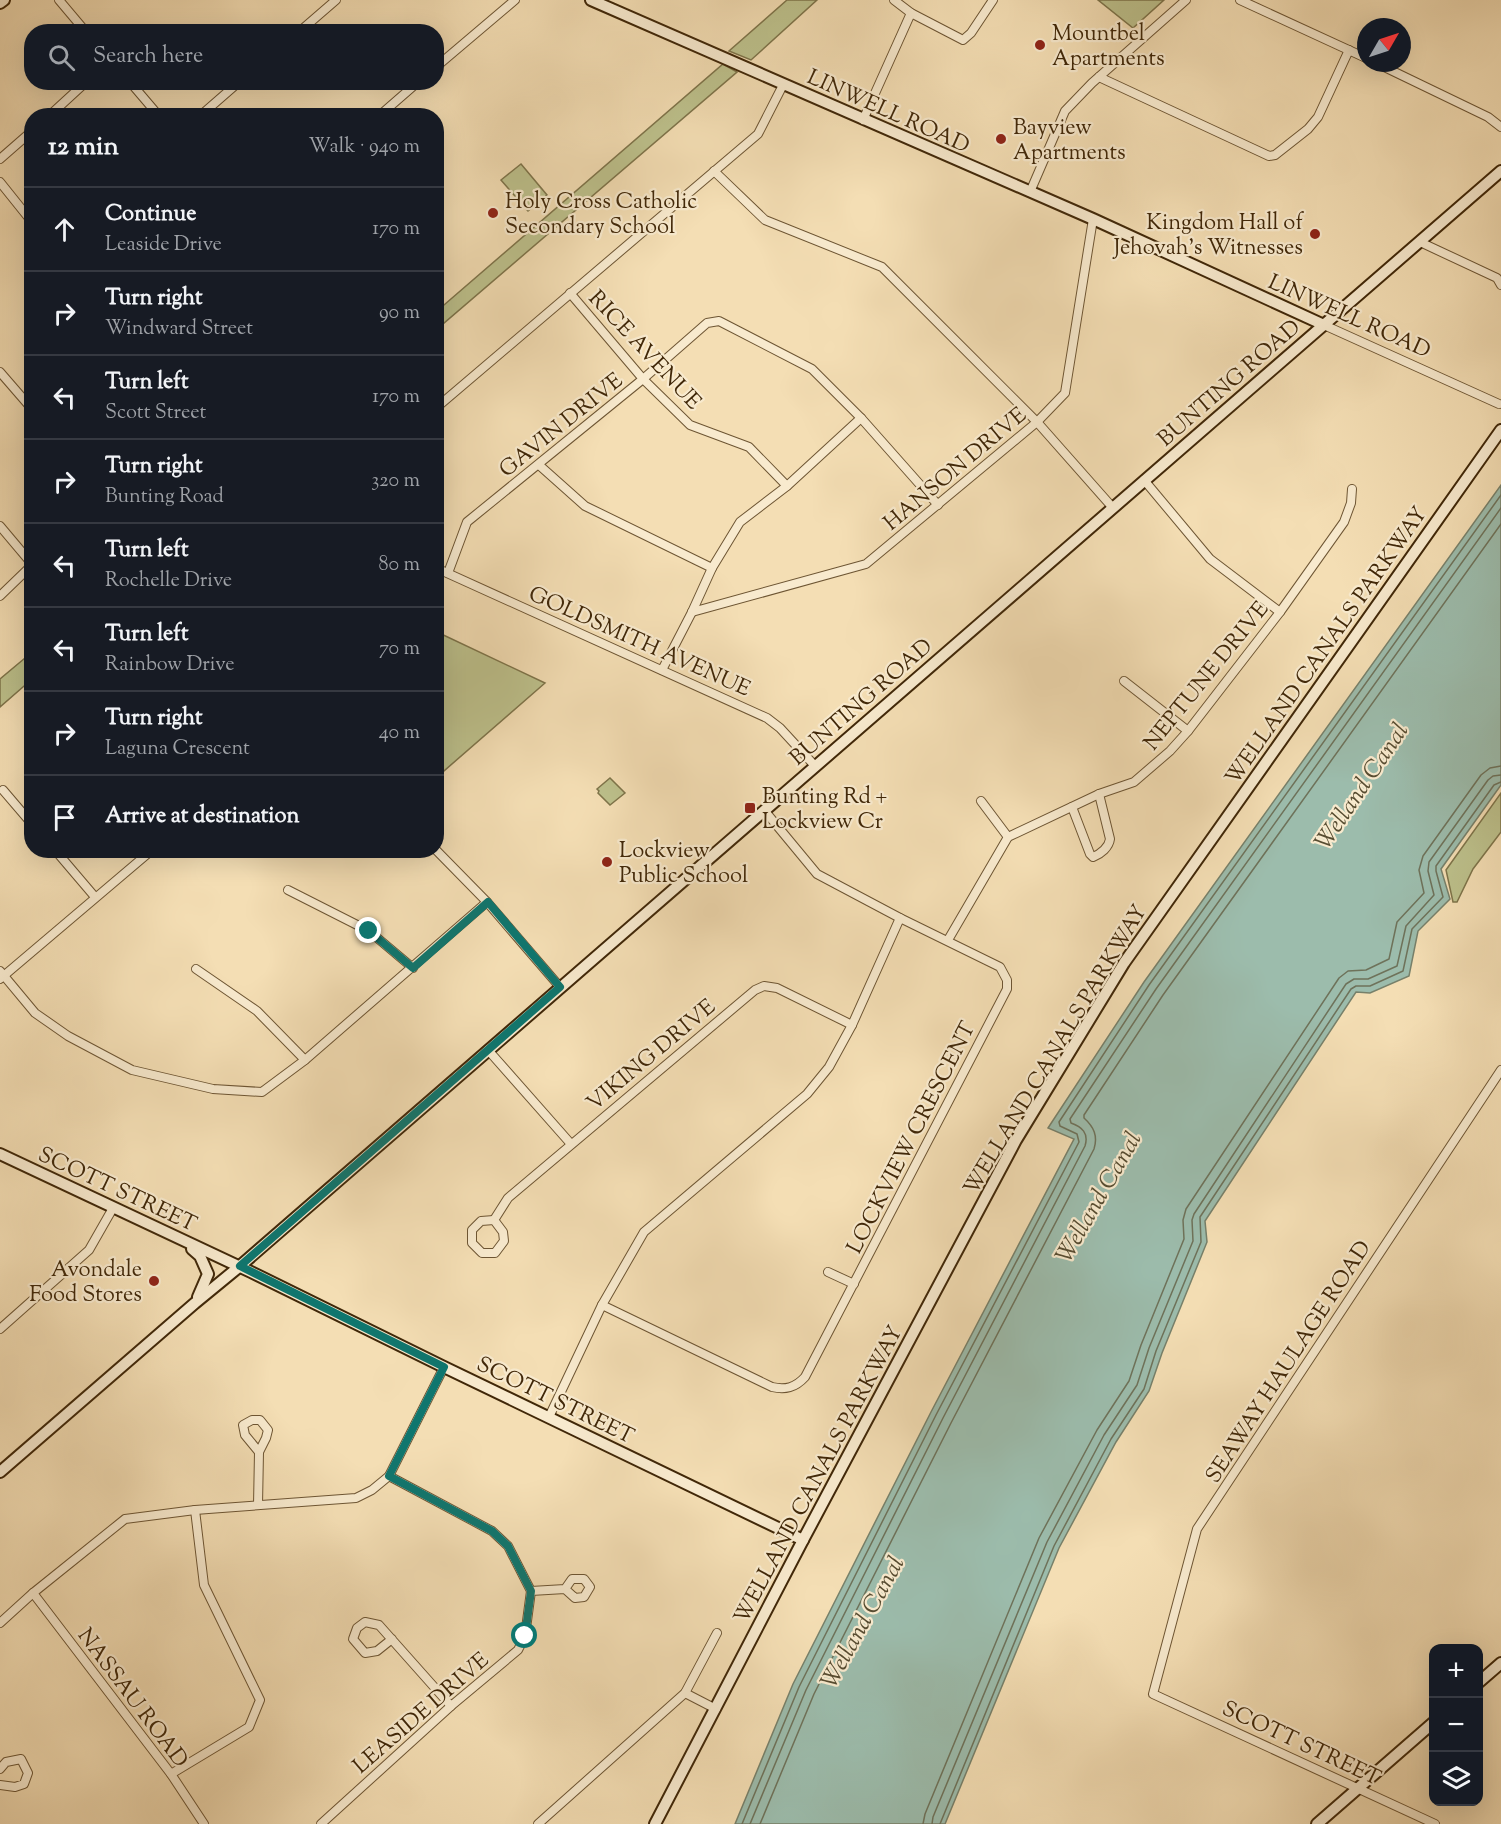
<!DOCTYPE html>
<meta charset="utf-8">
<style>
body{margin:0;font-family:"Sorts Mill Goudy",serif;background:#242831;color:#f1f3f6}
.controls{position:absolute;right:18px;bottom:18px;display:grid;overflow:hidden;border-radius:12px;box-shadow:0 6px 24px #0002}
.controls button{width:54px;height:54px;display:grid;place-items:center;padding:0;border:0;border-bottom:2px solid #363941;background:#171b24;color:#f1f3f6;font:30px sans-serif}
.compass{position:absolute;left:1357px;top:18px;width:54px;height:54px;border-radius:50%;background:#171b24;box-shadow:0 6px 24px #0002;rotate:51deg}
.stop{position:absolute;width:18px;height:18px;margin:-14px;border:4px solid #0f766e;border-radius:50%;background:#fff}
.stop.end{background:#0f766e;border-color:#fff;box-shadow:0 2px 6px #0008}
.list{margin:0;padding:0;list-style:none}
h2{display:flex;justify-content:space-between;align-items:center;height:78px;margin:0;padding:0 24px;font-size:26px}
h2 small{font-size:20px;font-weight:400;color:#9ea1a6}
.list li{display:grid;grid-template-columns:39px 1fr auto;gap:18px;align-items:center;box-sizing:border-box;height:84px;padding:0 24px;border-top:2px solid #363941}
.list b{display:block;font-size:22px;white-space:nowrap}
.list p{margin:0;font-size:20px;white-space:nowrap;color:#9ea1a6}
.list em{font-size:20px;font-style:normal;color:#9ea1a6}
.icon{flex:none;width:33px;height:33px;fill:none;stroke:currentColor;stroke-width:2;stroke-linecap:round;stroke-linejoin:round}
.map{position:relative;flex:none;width:1501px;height:1824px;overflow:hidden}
.search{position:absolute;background:#171b24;box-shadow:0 6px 24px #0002;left:24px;top:24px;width:420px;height:66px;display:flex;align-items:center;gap:15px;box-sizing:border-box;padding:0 21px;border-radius:24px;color:#9ea1a6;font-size:22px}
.panel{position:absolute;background:#171b24;box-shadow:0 6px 24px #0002;left:24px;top:108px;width:420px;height:750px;border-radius:24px}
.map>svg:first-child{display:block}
.green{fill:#bdc18c;stroke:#7e744a;stroke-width:1.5}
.water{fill:#9cbcac;stroke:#77806a;stroke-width:1.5}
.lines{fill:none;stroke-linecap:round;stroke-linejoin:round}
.shore{stroke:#6e725a;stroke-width:1.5}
.street-casing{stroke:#6d5533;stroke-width:10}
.secondary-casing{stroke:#402708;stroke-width:14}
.street{stroke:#f8eace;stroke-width:8}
.secondary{stroke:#f8eace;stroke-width:10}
.route{stroke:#0f766e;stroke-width:8}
.poi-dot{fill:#8f2418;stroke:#f8eace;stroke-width:2}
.labels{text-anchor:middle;stroke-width:4.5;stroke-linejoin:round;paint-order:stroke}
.poi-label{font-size:22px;fill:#402708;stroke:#f8eace;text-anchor:start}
.street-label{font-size:22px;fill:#402708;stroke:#f8eace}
.water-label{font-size:24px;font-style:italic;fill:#574c31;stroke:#f8eace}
</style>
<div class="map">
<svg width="1501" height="1824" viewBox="0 0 1501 1824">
<rect width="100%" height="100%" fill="#f4deb4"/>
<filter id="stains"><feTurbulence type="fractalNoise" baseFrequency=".00333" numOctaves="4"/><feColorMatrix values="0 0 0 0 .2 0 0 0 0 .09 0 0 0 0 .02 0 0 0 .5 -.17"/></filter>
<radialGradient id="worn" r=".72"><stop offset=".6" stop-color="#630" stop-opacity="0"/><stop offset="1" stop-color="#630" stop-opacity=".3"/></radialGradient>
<g class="green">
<polygon points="787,0 817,0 751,60 729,51"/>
<polygon points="1098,0 1164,0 1133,28"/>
<polygon points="723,64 737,72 437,329 437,311"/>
<polygon points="521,164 547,195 528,211 501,180"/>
<polygon points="437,632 545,683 437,777"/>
<polygon points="31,653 31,680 0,707 0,679"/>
<polygon points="610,778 625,793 610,805 598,793 599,791 597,789"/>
<polygon points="1501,793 1501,832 1473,869 1457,902 1453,902 1446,870"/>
</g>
<polygon class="water" points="1501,485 1501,785 1441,869 1450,899 1418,931 1409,976 1370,993 1356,992 1205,1221 1207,1242 1162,1353 1149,1391 1116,1442 1059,1548 945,1824 735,1824 793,1684 931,1412 1074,1139 1048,1128 1144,982"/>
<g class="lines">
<g class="shore">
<polyline points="742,1824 799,1687 936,1415 1079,1142 1077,1134 1060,1126 1059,1122 1149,985 1501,495"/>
<path d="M 750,1824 L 806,1690 L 943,1418 L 1085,1146 C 1089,1133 1082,1127 1071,1123 L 1070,1119 L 1156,989 L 1501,508"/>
<path d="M 760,1824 L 814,1694 L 951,1423 L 1094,1149 C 1098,1136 1094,1127 1084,1118 L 1084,1115 L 1163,995 L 1501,524"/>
<polyline points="923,1824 925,1814 1039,1538 1097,1430 1129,1381 1141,1345 1184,1239 1183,1220 1186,1209 1339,978 1348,971 1366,970 1389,959 1397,922 1424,893 1419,870 1423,856 1481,775 1490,768 1501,766"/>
<polyline points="932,1824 933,1817 1047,1542 1104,1435 1137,1385 1149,1348 1193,1241 1192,1220 1194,1214 1346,984 1354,979 1368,979 1397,966 1406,926 1434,895 1428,871 1429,862 1488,780 1493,776 1501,775"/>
<polyline points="940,1824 1054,1546 1111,1439 1144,1389 1156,1351 1201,1242 1200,1217 1351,989 1356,986 1370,986 1403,971 1412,929 1443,897 1436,871 1436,866 1494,785 1501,782"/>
</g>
<defs>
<g id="street">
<polyline points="59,0 86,32"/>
<polyline points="894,0 911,13 963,40 971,33 993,0"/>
<polyline points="1240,0 1366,58"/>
<polyline points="299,32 336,0"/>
<polyline points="1376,63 1488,117 1501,127"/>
<polyline points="436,67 515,0"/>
<polyline points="1099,77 1269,156 1275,155 1308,129 1318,117 1349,50"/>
<polyline points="130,82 159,116"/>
<polyline points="49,116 86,82"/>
<polyline points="200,116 239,82"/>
<polyline points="379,116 418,82"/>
<polyline points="863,120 911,13"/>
<polyline points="0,159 32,131"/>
<polyline points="714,171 765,220 882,267 1037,422 1113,508"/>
<polyline points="0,182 32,222"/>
<polyline points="1030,192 1065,111 1092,83 1186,0"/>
<polyline points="1420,242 1497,278 1501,285"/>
<polyline points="570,293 643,379 690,425 749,447 787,486"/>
<polyline points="1324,325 1499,404"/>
<polyline points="0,372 32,409"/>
<polyline points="436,408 758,134 783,85"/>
<polyline points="539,465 585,506 712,568"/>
<polyline points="1144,480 1210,559 1280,612"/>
<polyline points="0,526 32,564"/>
<polyline points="436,568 767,718 780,728 815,766"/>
<polyline points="448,573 467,522 643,379 707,323 719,321 812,369 861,418 938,505"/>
<polyline points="0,596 32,565"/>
<polyline points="692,612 866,564 1037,422 1065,393 1093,219"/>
<polyline points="662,670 692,612 712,568 740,522 787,486 861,418"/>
<polyline points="1124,681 1188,731"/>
<polyline points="3,790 32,824"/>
<polyline points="981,801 1008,837"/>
<path d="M 1072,807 L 1090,854 L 1093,857 C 1101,854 1109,847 1110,839 L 1099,794"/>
<polyline points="55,850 95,897"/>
<polyline points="436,850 487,902 560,987"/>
<polyline points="288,890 369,931 413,968"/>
<polyline points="948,940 1008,837 1099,794 1134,782 1170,751 1188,731 1280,612 1344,522 1351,503 1352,489"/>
<polyline points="196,969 257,1011 305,1060"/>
<polyline points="0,971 35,1013 68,1036 132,1070 213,1089 262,1092 305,1060 487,902"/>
<polyline points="0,979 152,850"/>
<polyline points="488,1050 571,1144"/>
<polyline points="494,1220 508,1198 755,990 764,986 777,988 852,1025"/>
<polygon points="494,1220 503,1232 504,1241 495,1253 482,1253 472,1243 472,1230 481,1221"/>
<polyline points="828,1272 854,1284"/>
<path d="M 602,1305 L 772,1387 C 785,1390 795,1388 805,1377 L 1007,989 L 1007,980 L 1000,967 L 900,918 L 817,874 L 764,810"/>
<polyline points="0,1329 89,1250 113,1208"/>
<polyline points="549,1417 602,1305 644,1232 807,1094 829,1067 852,1025 900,918"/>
<polyline points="258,1505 259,1452 266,1438 268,1430 260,1420 252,1420 243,1425 245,1435 259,1452"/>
<polyline points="531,1591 565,1589 572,1579 584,1579 590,1587 584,1597 575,1598 565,1589"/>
<polyline points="33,1593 171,1774 204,1824"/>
<polyline points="0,1623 33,1593 125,1519 195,1510 356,1498 372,1490 389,1476 444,1367"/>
<polyline points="392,1639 377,1651 365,1653 353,1639 357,1628 365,1622 379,1625 451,1706"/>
<polyline points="685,1693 716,1709"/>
<polyline points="0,1769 6,1762 21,1759 28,1773 24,1784 15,1787 0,1785"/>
<polyline points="171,1774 249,1727 260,1700 204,1585 195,1510"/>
<polyline points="321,1824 451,1706 518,1650 525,1636 531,1591 508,1546 492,1531 389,1476"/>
<polyline points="538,1824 685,1693 717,1633"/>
<polyline points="1435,1824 1153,1694 1197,1529 1501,1070"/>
</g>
<g id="secondary">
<polyline points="591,0 1093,219 1324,325"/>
<polyline points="0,3 4,0"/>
<polyline points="0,1154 251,1272 444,1367 803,1540"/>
<polyline points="192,1249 200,1256 208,1274 198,1297"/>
<polyline points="0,1472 195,1303 240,1266 1501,171"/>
<polyline points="1478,1683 1501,1663"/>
<polyline points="655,1824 803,1540 1016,1140 1124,963 1501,430"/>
<polyline points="1317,1824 1434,1722"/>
</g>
</defs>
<use href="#street" class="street-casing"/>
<use href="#secondary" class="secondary-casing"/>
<use href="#street" class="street"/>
<use href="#secondary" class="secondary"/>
</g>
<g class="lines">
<polyline class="route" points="369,931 413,968 488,902 560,987 240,1266 444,1367 389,1476 492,1531 508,1546 531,1591 525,1636"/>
</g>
<g class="poi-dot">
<circle cx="1040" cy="45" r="6"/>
<circle cx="1001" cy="139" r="6"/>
<circle cx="493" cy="213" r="6"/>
<circle cx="1315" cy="234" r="6"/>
<rect x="744" y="802" width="12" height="12" rx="3"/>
<circle cx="607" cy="862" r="6"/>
<circle cx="154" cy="1281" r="6"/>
</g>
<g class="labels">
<g class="poi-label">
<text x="1052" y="40">Mountbel<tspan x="1052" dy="25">Apartments</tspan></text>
<text x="1013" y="134">Bayview<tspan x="1013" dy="25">Apartments</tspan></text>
<text x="505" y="208">Holy Cross Catholic<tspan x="505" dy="25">Secondary School</tspan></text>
<text x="1303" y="229" text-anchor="end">Kingdom Hall of<tspan x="1303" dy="25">Jehovah's Witnesses</tspan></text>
<text x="762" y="803">Bunting Rd +<tspan x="762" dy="25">Lockview Cr</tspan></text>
<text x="619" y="857">Lockview<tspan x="619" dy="25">Public School</tspan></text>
<text x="142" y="1276" text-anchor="end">Avondale<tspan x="142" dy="25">Food Stores</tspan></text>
</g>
<g class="street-label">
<text transform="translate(889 110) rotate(24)" y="8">LINWELL ROAD</text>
<text transform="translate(1350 315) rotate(24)" y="8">LINWELL ROAD</text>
<text transform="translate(646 349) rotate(47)" y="8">RICE AVENUE</text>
<text transform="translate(1228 382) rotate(-41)" y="8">BUNTING ROAD</text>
<text transform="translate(560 424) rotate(-39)" y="8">GAVIN DRIVE</text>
<text transform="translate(954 468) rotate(-40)" y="8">HANSON DRIVE</text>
<text transform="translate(640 640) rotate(24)" y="8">GOLDSMITH AVENUE</text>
<text transform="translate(1325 645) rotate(-55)" y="8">WELLAND CANALS PARKWAY</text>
<text transform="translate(1205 675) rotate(-51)" y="8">NEPTUNE DRIVE</text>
<text transform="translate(860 701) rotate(-41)" y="8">BUNTING ROAD</text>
<text transform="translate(1054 1049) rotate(-59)" y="8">WELLAND CANALS PARKWAY</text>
<text transform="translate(650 1054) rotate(-40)" y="8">VIKING DRIVE</text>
<text transform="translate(910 1137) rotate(-63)" y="8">LOCKVIEW CRESCENT</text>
<text transform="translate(118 1188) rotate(25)" y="8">SCOTT STREET</text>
<text transform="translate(1287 1361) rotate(-57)" y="8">SEAWAY HAULAGE ROAD</text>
<text transform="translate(556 1399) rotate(26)" y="8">SCOTT STREET</text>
<text transform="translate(817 1474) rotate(-62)" y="8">WELLAND CANALS PARKWAY</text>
<text transform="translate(134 1697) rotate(53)" y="8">NASSAU ROAD</text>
<text transform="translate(420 1712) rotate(-41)" y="8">LEASIDE DRIVE</text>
<text transform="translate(1302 1742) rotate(25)" y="8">SCOTT STREET</text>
</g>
<g class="water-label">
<text transform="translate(1361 786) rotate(-56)" y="8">Welland Canal</text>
<text transform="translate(1098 1197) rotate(-60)" y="8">Welland Canal</text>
<text transform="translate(862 1622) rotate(-61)" y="8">Welland Canal</text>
</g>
</g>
<rect width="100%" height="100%" filter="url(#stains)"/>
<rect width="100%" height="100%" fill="url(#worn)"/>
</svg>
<div class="controls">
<button>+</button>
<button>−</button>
<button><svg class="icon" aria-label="layers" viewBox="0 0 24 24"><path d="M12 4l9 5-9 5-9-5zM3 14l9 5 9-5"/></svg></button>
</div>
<svg class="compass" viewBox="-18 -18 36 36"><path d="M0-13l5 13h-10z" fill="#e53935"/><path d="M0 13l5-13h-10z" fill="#9ea1a6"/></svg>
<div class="stop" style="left:525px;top:1636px"></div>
<div class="stop end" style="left:369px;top:931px"></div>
<div class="search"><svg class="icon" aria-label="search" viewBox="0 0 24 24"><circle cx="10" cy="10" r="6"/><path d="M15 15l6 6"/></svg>Search here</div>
<section class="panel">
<h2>12 min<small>Walk · 940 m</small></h2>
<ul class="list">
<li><svg class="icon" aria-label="ahead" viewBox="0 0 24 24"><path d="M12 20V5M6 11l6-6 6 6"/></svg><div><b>Continue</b><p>Leaside Drive</p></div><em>170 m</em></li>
<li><svg class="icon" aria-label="right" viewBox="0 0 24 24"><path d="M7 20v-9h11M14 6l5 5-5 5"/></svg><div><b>Turn right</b><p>Windward Street</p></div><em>90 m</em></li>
<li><svg class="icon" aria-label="left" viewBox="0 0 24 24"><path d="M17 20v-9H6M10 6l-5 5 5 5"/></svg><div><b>Turn left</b><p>Scott Street</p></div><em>170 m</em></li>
<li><svg class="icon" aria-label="right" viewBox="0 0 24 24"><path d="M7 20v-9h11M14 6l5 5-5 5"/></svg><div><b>Turn right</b><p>Bunting Road</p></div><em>320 m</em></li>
<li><svg class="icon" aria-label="left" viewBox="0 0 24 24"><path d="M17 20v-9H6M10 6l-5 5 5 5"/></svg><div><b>Turn left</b><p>Rochelle Drive</p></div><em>80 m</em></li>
<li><svg class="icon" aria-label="left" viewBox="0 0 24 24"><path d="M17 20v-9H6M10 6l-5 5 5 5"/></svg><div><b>Turn left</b><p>Rainbow Drive</p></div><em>70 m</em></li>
<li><svg class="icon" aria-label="right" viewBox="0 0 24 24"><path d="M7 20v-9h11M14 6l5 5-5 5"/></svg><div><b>Turn right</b><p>Laguna Crescent</p></div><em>40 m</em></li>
<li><svg class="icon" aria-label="arrive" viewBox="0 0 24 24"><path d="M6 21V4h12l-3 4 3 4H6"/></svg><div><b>Arrive at destination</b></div></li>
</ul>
</section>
</div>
